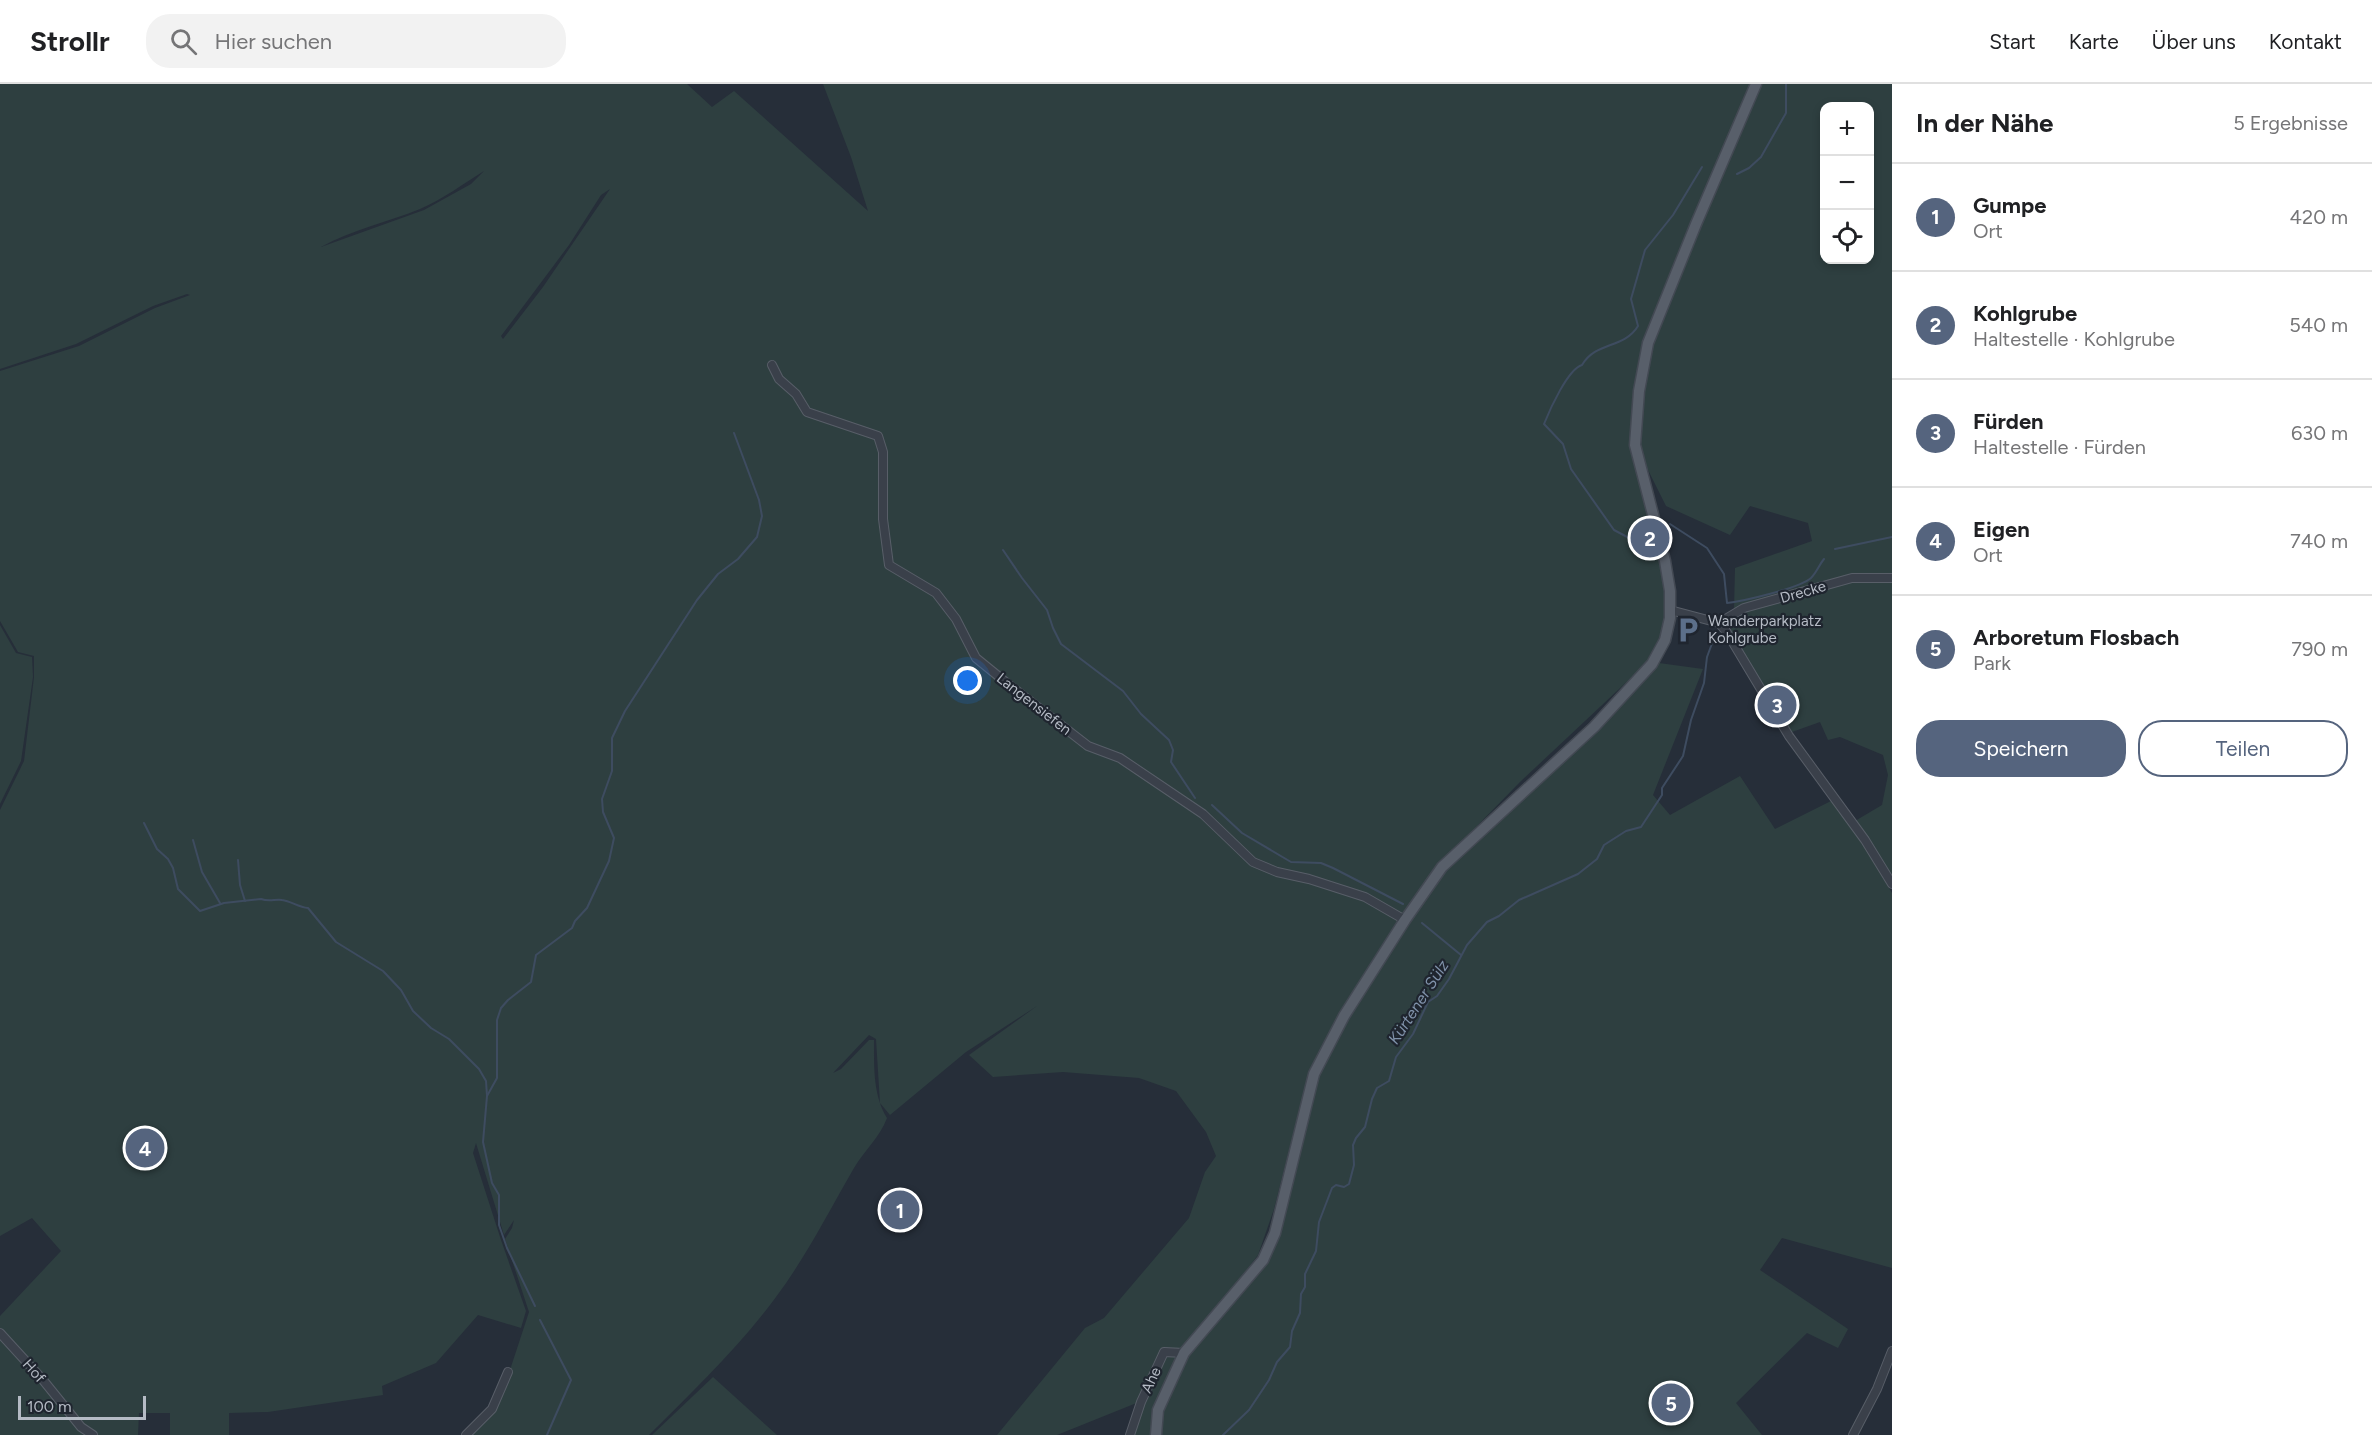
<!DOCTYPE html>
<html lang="de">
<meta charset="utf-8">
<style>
body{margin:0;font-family:Figtree,sans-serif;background:#f2f2f2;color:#202124}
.controls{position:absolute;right:18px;top:18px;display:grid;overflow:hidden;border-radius:12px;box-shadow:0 3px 9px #0003}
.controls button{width:54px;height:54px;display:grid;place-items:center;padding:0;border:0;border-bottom:2px solid #e0e0e0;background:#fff;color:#202124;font:30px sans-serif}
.scale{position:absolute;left:18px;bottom:15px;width:128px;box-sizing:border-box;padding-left:6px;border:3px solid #b5bbc5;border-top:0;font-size:16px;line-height:21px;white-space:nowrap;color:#b5bbc5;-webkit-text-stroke:4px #1f252f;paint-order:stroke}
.you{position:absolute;left:968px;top:597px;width:21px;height:21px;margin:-15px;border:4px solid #fff;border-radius:50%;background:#1a73e8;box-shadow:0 0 0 9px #1a73e833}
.badge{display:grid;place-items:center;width:39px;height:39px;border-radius:50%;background:#55647e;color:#fff;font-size:20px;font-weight:700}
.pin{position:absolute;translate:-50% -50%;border:3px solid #fff;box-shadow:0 2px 6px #0006}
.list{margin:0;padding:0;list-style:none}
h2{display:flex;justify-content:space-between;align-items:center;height:78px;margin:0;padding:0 24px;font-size:26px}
h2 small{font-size:20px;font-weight:400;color:#757577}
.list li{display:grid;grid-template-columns:39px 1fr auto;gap:18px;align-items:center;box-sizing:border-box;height:108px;padding:0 24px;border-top:2px solid #e0e0e0}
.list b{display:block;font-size:22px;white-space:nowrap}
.list p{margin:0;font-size:20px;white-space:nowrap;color:#757577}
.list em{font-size:20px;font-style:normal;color:#757577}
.actions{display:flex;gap:12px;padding:18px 24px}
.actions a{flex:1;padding:14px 0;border:2px solid #55647e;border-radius:24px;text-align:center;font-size:21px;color:#55647e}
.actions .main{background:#55647e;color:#fff}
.icon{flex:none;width:33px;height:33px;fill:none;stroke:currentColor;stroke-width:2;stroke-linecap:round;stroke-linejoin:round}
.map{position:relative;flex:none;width:1892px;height:1351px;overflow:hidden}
header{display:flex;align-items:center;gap:36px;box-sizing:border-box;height:84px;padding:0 30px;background:#fff;border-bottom:2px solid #e0e0e0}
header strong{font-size:28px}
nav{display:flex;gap:33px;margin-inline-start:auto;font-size:21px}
.search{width:420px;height:54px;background:#f2f2f2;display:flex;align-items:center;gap:15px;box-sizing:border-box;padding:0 21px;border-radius:24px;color:#757577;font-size:22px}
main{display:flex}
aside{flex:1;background:#fff}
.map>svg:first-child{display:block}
.green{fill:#2e3f40;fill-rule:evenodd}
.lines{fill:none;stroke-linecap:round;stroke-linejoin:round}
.stream{stroke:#3e4c60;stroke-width:2}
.minor-casing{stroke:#585e68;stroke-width:10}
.major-casing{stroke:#434953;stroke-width:13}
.minor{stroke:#3a404a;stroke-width:8}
.major{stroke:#585f6a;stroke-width:10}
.labels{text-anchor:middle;stroke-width:4.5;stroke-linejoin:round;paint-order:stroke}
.street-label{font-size:15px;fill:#b5bbc5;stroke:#1f252f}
.poi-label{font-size:15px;fill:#b5bbc5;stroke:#1f252f;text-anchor:start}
.water-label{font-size:16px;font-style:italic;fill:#8092aa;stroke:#1f252f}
</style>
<header>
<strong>Strollr</strong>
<div class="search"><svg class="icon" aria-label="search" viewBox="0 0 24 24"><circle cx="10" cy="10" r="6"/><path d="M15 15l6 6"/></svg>Hier suchen</div>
<nav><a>Start</a><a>Karte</a><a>Über uns</a><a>Kontakt</a></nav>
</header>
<main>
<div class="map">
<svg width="1892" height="1351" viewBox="0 0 1892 1351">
<rect width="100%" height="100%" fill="#262e39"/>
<g class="green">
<path d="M 0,0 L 687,0 L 712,23 L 734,7 L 868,127 L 851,73 L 823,0 L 1892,0 L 1892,492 L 1859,491 L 1734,525 L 1735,484 L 1812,457 L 1808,439 L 1750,422 L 1730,451 L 1666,422 L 1636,362 L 1664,495 L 1666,523 L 1662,550 L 1647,577 L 1634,591 L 1520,698 L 1439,781 L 1403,833 L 1366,811 L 1251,779 L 1364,816 L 1401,836 L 1364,891 L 1309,988 L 1274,1125 L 1258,1171 L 1184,1268 L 1165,1267 L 1139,1318 L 1057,1351 L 997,1351 L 1085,1244 L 1104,1234 L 1189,1134 L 1205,1088 L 1216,1072 L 1206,1048 L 1176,1007 L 1139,994 L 1063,988 L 993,993 L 969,971 L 1037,922 L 966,968 L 890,1031 L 880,1019 L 876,955 L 869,951 L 833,989 L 841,985 L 869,956 L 874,956 C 874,983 873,1011 887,1034 C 880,1053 864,1067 854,1084 C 829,1127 806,1173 776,1213 C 739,1263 693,1307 649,1351 L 468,1351 L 506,1298 L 529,1228 L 505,1155 L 512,1144 L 514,1136 L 504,1151 L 476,1059 L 473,1069 L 501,1156 L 526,1227 L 521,1244 L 478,1231 L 436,1279 L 382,1302 L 383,1311 L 268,1328 L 229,1329 L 229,1351 L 170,1351 L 170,1329 L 139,1329 L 138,1351 L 97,1351 L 83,1341 L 0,1245 L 0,1232 L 61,1167 L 32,1134 L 0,1152 L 0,726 L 24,677 L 34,593 L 34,572 L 18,568 L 0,537 L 0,287 L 79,262 L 155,224 L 190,211 L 187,210 L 153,222 L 76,260 L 0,285 ZM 1824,22 L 1870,22 L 1870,176 L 1824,176 ZM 484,87 L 471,100 L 424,126 L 321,163 C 351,146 388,138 420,125 C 443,115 463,100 484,87 ZM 610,105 L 543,203 L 503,255 L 501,252 L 569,161 L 601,111 Z"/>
<polygon points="1856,496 1892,496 1892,791 1855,737 1882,721 1888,691 1883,671 1840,653 1828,656 1820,638 1792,648 1731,547 1731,538 1745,527"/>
<polygon points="0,541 16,569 32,573 33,593 21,677 0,720"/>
<polygon points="1659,579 1703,585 1653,711 1670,731 1740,692 1775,745 1831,717 1862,758 1892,809 1892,1184 1782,1154 1760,1186 1848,1245 1838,1264 1807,1249 1736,1319 1762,1351 1158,1351 1160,1326 1185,1270 1265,1177 1317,992 1347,932 1444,785 1600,644 1652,589"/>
<polygon points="0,1253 88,1351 0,1351"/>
<polygon points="1165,1269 1182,1270 1155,1351 1132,1351"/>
<polygon points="713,1293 777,1351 652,1351"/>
</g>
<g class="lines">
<g class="stream">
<polyline points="1737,90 1749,84 1761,73 1786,29 1786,0"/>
<path d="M 1670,440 L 1707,464 L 1724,490 L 1727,519 C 1744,517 1800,504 1811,494 C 1817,488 1819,481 1824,475"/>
<path d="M 1639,454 L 1631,455 L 1614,446 L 1571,385 L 1563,360 L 1544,340 C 1550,325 1568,285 1582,281 C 1596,257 1624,265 1638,242 L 1631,215 L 1645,166 L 1673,131 L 1702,83"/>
<polyline points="1835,465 1892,453"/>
<polyline points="1003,466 1022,494 1047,526 1053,544 1061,560 1123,607 1141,630 1169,656 1173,666 1171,678 1195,714"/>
<polyline points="1212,721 1242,749 1291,778 1321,779 1333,784 1403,820"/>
<path d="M 144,739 L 157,765 L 168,775 L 173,784 L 178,805 L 200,827 L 224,819 L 261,815 C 269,818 275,815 282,816 C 291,817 298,823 308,824 L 336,858 L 383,887 L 401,906 L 413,927 L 431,944 L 449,955 L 479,985 L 486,997 L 487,1012"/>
<polyline points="193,756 202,788 220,819"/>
<polyline points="238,776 240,801 245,817"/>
<polyline points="1422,839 1461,871"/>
<polyline points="535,1222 507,1164 499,1141 499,1111 492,1099 483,1058 487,1012 497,994 497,936 501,924 508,916 531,898 536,871 572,844 575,837 587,824 609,777 614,754 603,728 602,715 612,687 612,654 625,627 697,516 718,490 738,475 757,453 762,432 759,416 734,349"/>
<polyline points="540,1236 571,1296 547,1351"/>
<polyline points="1223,1351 1249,1326 1269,1296 1277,1278 1290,1263 1292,1247 1300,1229 1301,1210 1305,1203 1305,1190 1316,1167 1319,1138 1332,1104 1336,1101 1344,1103 1349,1100 1354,1081 1353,1061 1356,1054 1365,1043 1372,1015 1377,1004 1389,997 1396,973 1413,950 1428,918 1437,912 1449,895 1467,861 1487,838 1499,832 1519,816 1578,790 1597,775 1604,761 1626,747 1641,743 1662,711 1662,704 1683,672 1691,636 1704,599 1707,573 1714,554"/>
</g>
<defs>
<g id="minor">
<polyline points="772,281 779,295 796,310 807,328 878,352 883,368 883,435 889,481 936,509 956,535 976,574 1008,600 1088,662 1120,674 1203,730 1253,778 1277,788 1309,795 1365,813 1405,836"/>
<polyline points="1670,526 1719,539 1726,547 1789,652 1865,756 1892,800"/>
<polyline points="1719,539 1744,524 1852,494 1892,494"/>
<polyline points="0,1249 43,1296 81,1343 93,1351"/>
<polyline points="466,1351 492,1325 508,1288"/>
<polyline points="1130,1351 1141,1318 1164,1268 1184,1269"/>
<polyline points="1853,1351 1877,1305 1892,1267"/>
</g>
<polyline id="major" points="1156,1351 1158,1326 1184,1269 1263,1176 1275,1149 1314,990 1344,932 1405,836 1442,783 1594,643 1652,580 1665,556 1670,534 1670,507 1665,477 1635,361 1639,307 1648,259 1696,140 1756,0"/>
</defs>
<use href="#minor" class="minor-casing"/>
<use href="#major" class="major-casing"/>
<use href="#minor" class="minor"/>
<use href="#major" class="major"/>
</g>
<defs>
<symbol id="parking-bare" viewBox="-9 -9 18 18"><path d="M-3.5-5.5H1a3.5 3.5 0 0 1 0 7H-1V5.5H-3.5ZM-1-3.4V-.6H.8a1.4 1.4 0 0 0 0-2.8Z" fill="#5c6f8a" stroke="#1f252f" stroke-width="2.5" paint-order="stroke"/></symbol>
</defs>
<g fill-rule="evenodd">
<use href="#parking-bare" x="1669" y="527" width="38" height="38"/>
</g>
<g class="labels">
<g class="street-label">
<text transform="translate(1803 508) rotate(-16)" y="5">Drecke</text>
<text transform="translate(1034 620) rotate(38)" y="5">Langensiefen</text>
<text transform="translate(34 1287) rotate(48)" y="5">Hof</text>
<text transform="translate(1151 1296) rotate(-65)" y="5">Ahe</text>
</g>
<g class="poi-label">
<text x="1708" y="542">Wanderparkplatz<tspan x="1708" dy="17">Kohlgrube</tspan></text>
</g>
<g class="water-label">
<text transform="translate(1418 918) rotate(-57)" y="6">Kürtener Sülz</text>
</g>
</g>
</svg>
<div class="controls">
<button>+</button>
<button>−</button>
<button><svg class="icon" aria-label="locate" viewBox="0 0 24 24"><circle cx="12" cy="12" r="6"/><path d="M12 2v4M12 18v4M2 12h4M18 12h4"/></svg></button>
</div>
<div class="scale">100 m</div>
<div class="you"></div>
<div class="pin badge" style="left:900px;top:1126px">1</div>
<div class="pin badge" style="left:1650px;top:454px">2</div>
<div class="pin badge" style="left:1777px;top:621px">3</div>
<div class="pin badge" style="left:145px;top:1064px">4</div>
<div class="pin badge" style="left:1671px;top:1319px">5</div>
</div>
<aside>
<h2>In der Nähe<small>5 Ergebnisse</small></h2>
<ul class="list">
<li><span class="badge">1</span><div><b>Gumpe</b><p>Ort</p></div><em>420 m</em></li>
<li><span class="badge">2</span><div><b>Kohlgrube</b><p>Haltestelle · Kohlgrube</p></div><em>540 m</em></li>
<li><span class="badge">3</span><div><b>Fürden</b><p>Haltestelle · Fürden</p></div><em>630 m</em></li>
<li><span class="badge">4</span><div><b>Eigen</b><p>Ort</p></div><em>740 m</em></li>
<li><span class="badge">5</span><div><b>Arboretum Flosbach</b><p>Park</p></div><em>790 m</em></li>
</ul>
<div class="actions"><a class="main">Speichern</a><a>Teilen</a></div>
</aside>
</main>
